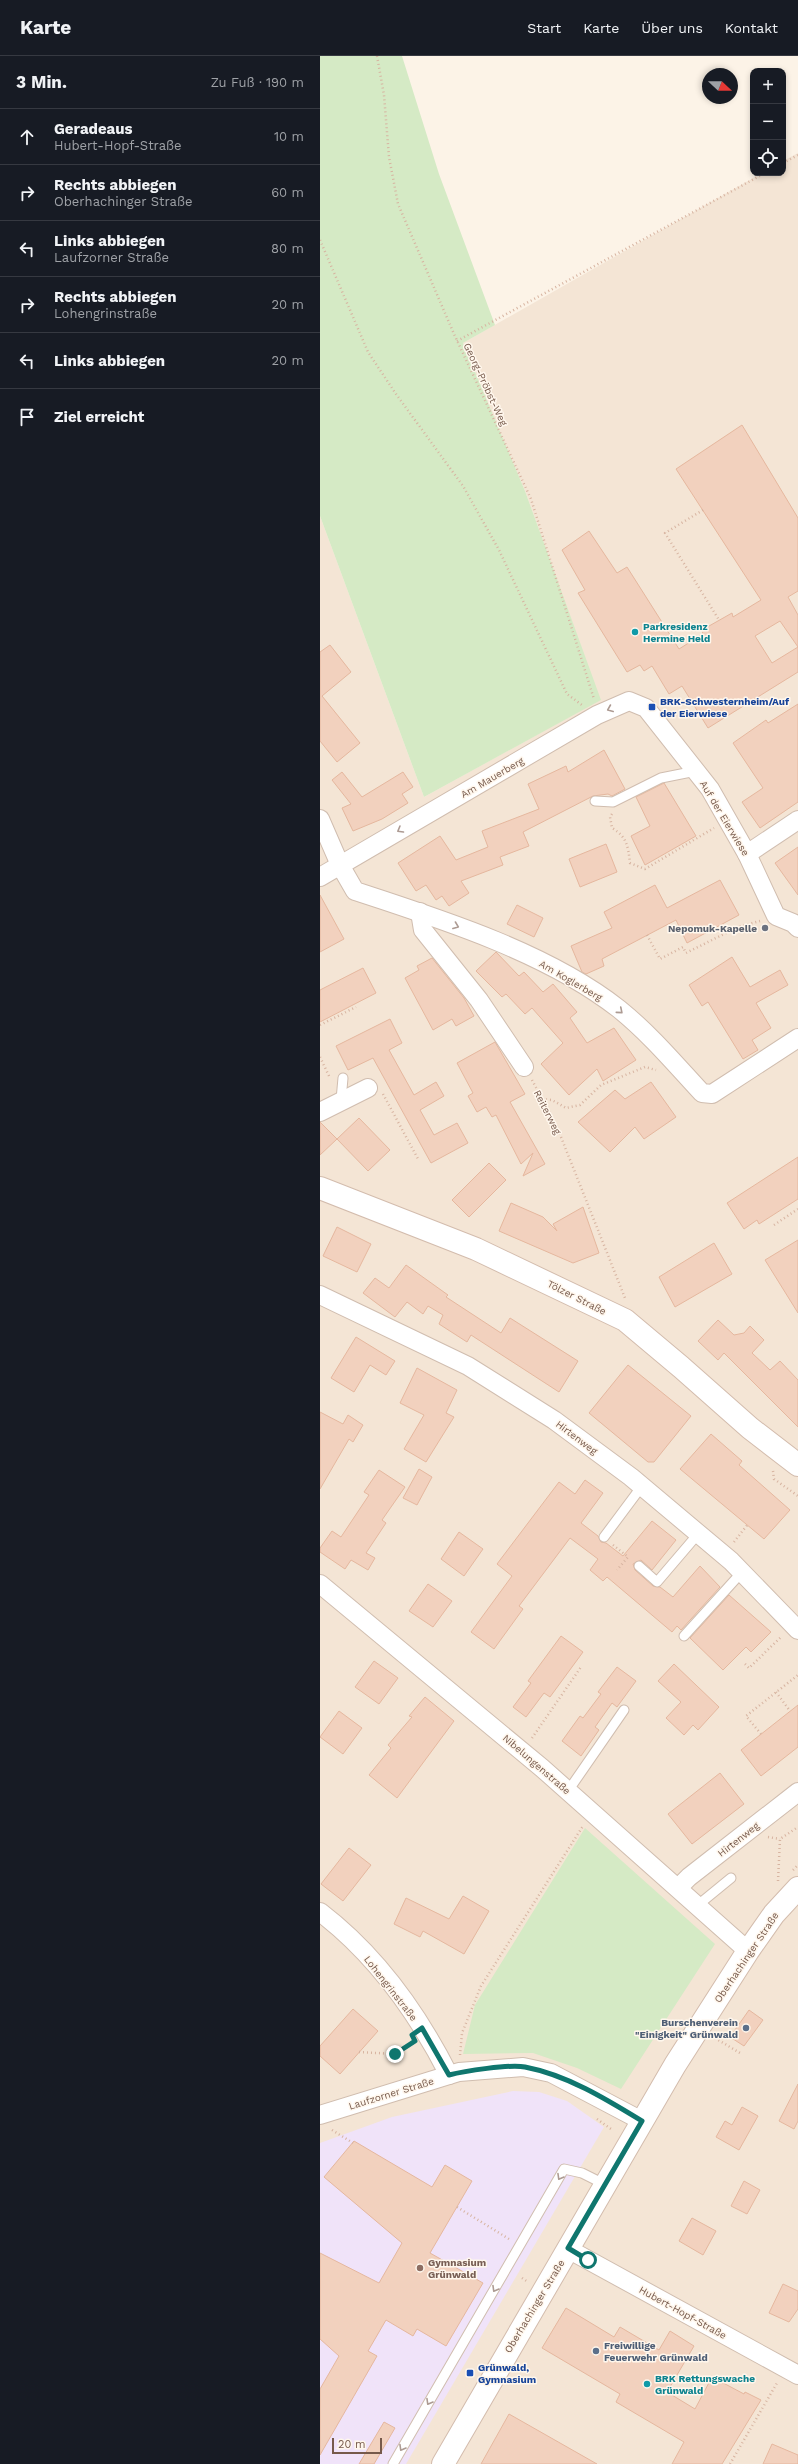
<!DOCTYPE html>
<html lang="de">
<meta charset="utf-8">
<style>
body{margin:0;font-family:"Work Sans",sans-serif;background:#20242c;color:#f1f3f6}
.controls{position:absolute;right:12px;top:12px;display:grid;overflow:hidden;border-radius:8px;box-shadow:0 2px 6px #0003}
.controls button{width:36px;height:36px;display:grid;place-items:center;padding:0;border:0;border-bottom:1px solid #363941;background:#171b24;color:#f1f3f6;font:20px sans-serif}
.compass{position:absolute;left:382px;top:12px;width:36px;height:36px;border-radius:50%;background:#171b24;box-shadow:0 2px 6px #0003;rotate:112deg}
.scale{position:absolute;left:12px;bottom:10px;width:50px;box-sizing:border-box;padding-left:4px;border:2px solid #76594b;border-top:0;font-size:11px;line-height:14px;white-space:nowrap;color:#76594b;-webkit-text-stroke:3px #fff7ed;paint-order:stroke}
.stop{position:absolute;width:12px;height:12px;margin:-9px;border:3px solid #0f766e;border-radius:50%;background:#fff}
.stop.end{background:#0f766e;border-color:#fff;box-shadow:0 1px 4px #0008}
.list{margin:0;padding:0;list-style:none}
h2{display:flex;justify-content:space-between;align-items:center;height:52px;margin:0;padding:0 16px;font-size:17px}
h2 small{font-size:13px;font-weight:400;color:#9ea1a6}
.list li{display:grid;grid-template-columns:26px 1fr auto;gap:12px;align-items:center;box-sizing:border-box;height:56px;padding:0 16px;border-top:1px solid #363941}
.list b{display:block;font-size:15px;white-space:nowrap}
.list p{margin:0;font-size:13px;white-space:nowrap;color:#9ea1a6}
.list em{font-size:13px;font-style:normal;color:#9ea1a6}
.icon{flex:none;width:22px;height:22px;fill:none;stroke:currentColor;stroke-width:2;stroke-linecap:round;stroke-linejoin:round}
.map{position:relative;flex:none;width:478px;height:2408px;overflow:hidden}
header{display:flex;align-items:center;gap:24px;box-sizing:border-box;height:56px;padding:0 20px;background:#171b24;border-bottom:1px solid #363941}
header strong{font-size:19px}
nav{display:flex;gap:22px;margin-inline-start:auto;font-size:14px}
main{display:flex}
aside{flex:1;background:#171b24}
.map>svg:first-child{display:block}
.residential{fill:#f4e5d5}
.education{fill:#f0e3f9}
.green{fill:#d5eac5}
.building{fill:#f2d1be;stroke:#e5b79e}
.lines{fill:none;stroke-linecap:round;stroke-linejoin:round}
.service-casing{stroke:#d0bdaf;stroke-width:11}
.minor-casing{stroke:#d0bdaf;stroke-width:20}
.secondary-casing{stroke:#d3bcad;stroke-width:24}
.path{stroke:#d7b4a1;stroke-width:2.5;stroke-dasharray:1 3;stroke-linecap:butt}
.service{stroke:#fff;stroke-width:9}
.minor{stroke:#fff;stroke-width:18}
.secondary{stroke:#fff;stroke-width:22}
.oneway{stroke:#ad9b93}
.route{stroke:#0f766e;stroke-width:5}
.culture-dot{fill:#0f9aa8;stroke:#fff7ed;stroke-width:1.5}
.transit-dot{fill:#1a4fb4;stroke:#fff7ed;stroke-width:1.5}
.worship-dot{fill:#6b7280;stroke:#fff7ed;stroke-width:1.5}
.service-dot{fill:#5c6f8a;stroke:#fff7ed;stroke-width:1.5}
.education-dot{fill:#8d6e63;stroke:#fff7ed;stroke-width:1.5}
.labels{text-anchor:middle;stroke-width:3;stroke-linejoin:round;paint-order:stroke}
.street-label{font-size:10px;fill:#76594b;stroke:#fff7ed}
.culture-label{font-size:10px;font-weight:bold;fill:#0d838f;stroke:#fff7ed;text-anchor:start}
.transit-label{font-size:10px;font-weight:bold;fill:#164399;stroke:#fff7ed;text-anchor:start}
.worship-label{font-size:10px;font-weight:bold;fill:#5b616d;stroke:#fff7ed;text-anchor:end}
.service-label{font-size:10px;font-weight:bold;fill:#4e5e75;stroke:#fff7ed;text-anchor:end}
.education-label{font-size:10px;font-weight:bold;fill:#785e54;stroke:#fff7ed;text-anchor:start}
</style>
<header>
<strong>Karte</strong>
<nav><a>Start</a><a>Karte</a><a>Über uns</a><a>Kontakt</a></nav>
</header>
<main>
<aside>
<h2>3 Min.<small>Zu Fuß · 190 m</small></h2>
<ul class="list">
<li><svg class="icon" aria-label="ahead" viewBox="0 0 24 24"><path d="M12 20V5M6 11l6-6 6 6"/></svg><div><b>Geradeaus</b><p>Hubert-Hopf-Straße</p></div><em>10 m</em></li>
<li><svg class="icon" aria-label="right" viewBox="0 0 24 24"><path d="M7 20v-9h11M14 6l5 5-5 5"/></svg><div><b>Rechts abbiegen</b><p>Oberhachinger Straße</p></div><em>60 m</em></li>
<li><svg class="icon" aria-label="left" viewBox="0 0 24 24"><path d="M17 20v-9H6M10 6l-5 5 5 5"/></svg><div><b>Links abbiegen</b><p>Laufzorner Straße</p></div><em>80 m</em></li>
<li><svg class="icon" aria-label="right" viewBox="0 0 24 24"><path d="M7 20v-9h11M14 6l5 5-5 5"/></svg><div><b>Rechts abbiegen</b><p>Lohengrinstraße</p></div><em>20 m</em></li>
<li><svg class="icon" aria-label="left" viewBox="0 0 24 24"><path d="M17 20v-9H6M10 6l-5 5 5 5"/></svg><div><b>Links abbiegen</b></div><em>20 m</em></li>
<li><svg class="icon" aria-label="arrive" viewBox="0 0 24 24"><path d="M6 21V4h12l-3 4 3 4H6"/></svg><div><b>Ziel erreicht</b></div></li>
</ul>
</aside>
<div class="map">
<svg width="478" height="2408" viewBox="0 0 478 2408">
<rect width="100%" height="100%" fill="#fcf3e7"/>
<polygon class="residential" points="478,97 478,2408 0,2408 0,460 104,741 280,644 205,435 143,287 442,117 463,117 463,105"/>
<polygon class="education" points="193,2035 219,2036 247,2045 284,2071 86,2408 0,2408 0,2087 72,2061"/>
<g class="green">
<polygon points="0,0 82,0 119,118 175,269 143,287 205,435 281,644 104,741 0,460"/>
<polygon points="265,1772 395,1888 301,2033 257,2012 213,1997 143,1998 155,1949"/>
</g>
<g class="building">
<polygon points="422,369 478,462 478,535 468,541 478,559 478,591 460,565 435,580 452,607 478,591 478,616 388,672 362,630 349,638 332,610 324,615 320,609 307,616 258,537 265,534 242,494 269,475 297,517 307,511 359,593 383,578 382,574 412,557 413,561 441,544 356,413"/>
<polygon points="10,589 31,616 2,640 40,687 17,706 0,685 0,596"/>
<polygon points="478,648 478,746 440,772 422,746 443,732 413,687 446,664 448,667"/>
<polygon points="284,694 305,733 292,740 288,738 273,740 203,776 209,790 180,801 183,809 141,825 149,837 129,850 122,840 116,844 106,829 96,835 78,807 120,780 136,804 168,791 162,775 219,753 208,728 246,710 248,716"/>
<polygon points="22,716 42,741 83,716 93,731 82,738 88,747 62,763 33,775 22,752 31,748 12,724"/>
<polygon points="344,727 376,780 325,809 311,780 330,770 316,741"/>
<polygon points="286,788 297,816 260,831 249,803"/>
<polygon points="478,791 478,839 455,807"/>
<polygon points="400,824 419,859 367,887 356,864 282,903 284,910 266,918 262,916 251,890 292,872 284,856 335,829 347,852"/>
<polygon points="0,839 24,883 0,896"/>
<polygon points="197,849 223,862 214,881 187,868"/>
<polygon points="176,896 199,920 204,916 223,936 233,928 257,956 250,962 267,987 294,972 316,1004 283,1025 277,1013 249,1039 221,1008 243,987 212,952 205,958 186,938 182,941 156,915"/>
<polygon points="412,901 430,931 460,914 468,929 436,947 451,972 432,984 438,994 423,1003 388,946 382,950 369,929"/>
<polygon points="112,902 144,942 154,960 136,970 132,963 113,974 85,922 99,914 97,910"/>
<polygon points="43,912 56,937 0,966 0,934"/>
<polygon points="70,963 82,987 69,994 94,1039 116,1026 124,1040 100,1054 114,1079 137,1067 148,1087 111,1107 53,1002 28,1014 16,990"/>
<polygon points="175,986 205,1038 190,1046 225,1108 203,1120 213,1097 201,1108 176,1059 172,1061 166,1051 157,1056 148,1040 153,1037 137,1007"/>
<polygon points="331,1026 356,1061 324,1083 315,1071 290,1096 258,1066 295,1034 305,1043"/>
<polygon points="39,1062 70,1094 48,1115 17,1083"/>
<polygon points="0,1066 17,1083 0,1099"/>
<polygon points="478,1101 478,1143 439,1168 437,1164 424,1173 407,1147"/>
<polygon points="169,1107 186,1124 149,1161 132,1144"/>
<polygon points="191,1147 223,1161 237,1175 233,1168 263,1151 279,1197 253,1207 179,1175"/>
<polygon points="17,1171 51,1188 37,1216 3,1200"/>
<polygon points="478,1184 478,1257 445,1204"/>
<polygon points="394,1187 412,1218 355,1251 339,1221"/>
<polygon points="86,1209 128,1239 126,1241 181,1277 190,1262 258,1305 239,1336 151,1279 147,1286 119,1268 123,1259 108,1250 103,1258 87,1246 75,1261 43,1237 55,1222 69,1232"/>
<polygon points="398,1264 414,1279 424,1277 430,1270 444,1284 432,1297 450,1314 460,1305 478,1324 478,1371 404,1297 398,1304 378,1285"/>
<polygon points="36,1281 75,1305 66,1319 50,1309 34,1336 11,1322"/>
<polygon points="308,1309 371,1360 334,1406 328,1406 269,1357"/>
<polygon points="97,1312 137,1334 126,1357 134,1361 106,1406 84,1393 104,1359 80,1347"/>
<polygon points="0,1356 23,1368 28,1359 43,1369 33,1386 29,1383 0,1433"/>
<polygon points="391,1378 422,1405 419,1409 470,1454 444,1483 360,1413"/>
<polygon points="99,1413 112,1421 97,1449 83,1442"/>
<polygon points="59,1414 85,1431 62,1464 66,1467 46,1497 55,1502 48,1514 31,1504 25,1513 0,1496 0,1492 12,1475 21,1481 49,1439 44,1436"/>
<polygon points="265,1424 283,1437 261,1467 278,1480 281,1486 286,1487 303,1500 332,1465 356,1484 332,1514 321,1504 313,1508 315,1514 333,1530 340,1531 353,1541 380,1510 400,1531 361,1574 357,1570 352,1576 287,1521 283,1525 270,1514 278,1503 250,1482 199,1550 203,1553 174,1593 151,1576 192,1520 177,1508 239,1426 255,1438"/>
<polygon points="139,1476 163,1493 144,1520 121,1503"/>
<polygon points="108,1528 132,1545 113,1571 89,1555"/>
<polygon points="409,1539 451,1576 431,1596 426,1591 403,1614 370,1582"/>
<polygon points="241,1580 263,1596 230,1641 224,1637 206,1661 193,1651 211,1627 208,1625"/>
<polygon points="54,1605 78,1622 59,1648 35,1631"/>
<polygon points="354,1608 399,1651 378,1674 373,1669 364,1679 346,1662 361,1646 338,1625"/>
<polygon points="297,1611 316,1625 297,1651 292,1647 275,1671 279,1674 261,1700 242,1685 260,1660 263,1662 281,1638 278,1636"/>
<polygon points="105,1641 134,1665 77,1742 49,1719 71,1692 68,1689 92,1661 89,1660"/>
<polygon points="478,1649 478,1691 441,1720 421,1694"/>
<polygon points="19,1655 42,1672 23,1698 0,1681"/>
<polygon points="400,1717 424,1748 372,1788 348,1758"/>
<polygon points="29,1792 51,1809 23,1845 1,1828"/>
<polygon points="143,1840 169,1855 144,1898 103,1875 100,1881 74,1868 86,1842 129,1863"/>
<polygon points="33,1953 58,1975 20,2018 0,2000 0,1990"/>
<polygon points="429,1954 443,1964 424,1990 410,1981"/>
<polygon points="478,2028 478,2065 474,2073 459,2065"/>
<polygon points="422,2051 438,2060 419,2094 396,2081 405,2065 412,2069"/>
<polygon points="34,2085 112,2131 125,2109 152,2125 110,2197 163,2227 126,2290 97,2273 93,2280 66,2264 48,2295 57,2300 0,2399 0,2333 19,2300 0,2283 0,2197 59,2227 82,2187 4,2121"/>
<polygon points="424,2125 440,2134 427,2158 411,2150"/>
<polygon points="372,2162 396,2175 383,2199 359,2185"/>
<polygon points="463,2228 478,2235 478,2253 469,2266 449,2257"/>
<polygon points="246,2252 294,2281 300,2271 339,2294 350,2275 374,2290 347,2336 375,2353 392,2321 424,2338 425,2336 441,2344 402,2408 352,2408 364,2386 296,2346 300,2338 222,2292"/>
<polygon points="189,2358 277,2408 161,2408"/>
<polygon points="64,2366 75,2372 54,2408 39,2408"/>
<polygon points="452,2388 478,2399 478,2408 443,2408"/>
</g>
<g class="lines">
<defs>
<g id="service">
<polyline points="275,745 293,746 341,722 376,715"/>
<polyline points="21,1044 23,1022"/>
<polyline points="284,1481 322,1430"/>
<polyline points="319,1510 337,1526 378,1478"/>
<polyline points="364,1580 422,1516"/>
<polyline points="248,1735 304,1654"/>
<polyline points="378,1849 411,1822"/>
<polyline points="73,2408 244,2113 262,2117 286,2129"/>
</g>
<g id="minor">
<path d="M 0,763 L 20,809 L 35,835 C 121,863 228,897 299,953 C 330,978 356,1009 382,1037 L 392,1038 L 478,982"/>
<polyline points="427,798 478,764"/>
<polyline points="0,821 277,659 309,645 326,652 390,733 427,798 456,860 473,867 478,872"/>
<polyline points="100,856 103,874 159,944 204,1011"/>
<polyline points="0,1056 48,1032"/>
<polyline points="0,1239 148,1310 234,1364 311,1421 411,1505 478,1574"/>
<polyline points="0,1528 222,1712 428,1895"/>
<polyline points="359,1831 369,1821 478,1736"/>
<path d="M 0,1856 C 55,1898 98,1958 129,2019"/>
<polyline points="0,2059 139,2016 203,2011 231,2017 322,2065"/>
<polyline points="248,2193 478,2319"/>
</g>
<g id="secondary">
<polyline points="0,1132 156,1193 305,1264 361,1311 430,1372 478,1409"/>
<polyline points="123,2408 355,2009 428,1895 454,1858 478,1832"/>
</g>
</defs>
<use href="#service" class="service-casing"/>
<use href="#minor" class="minor-casing"/>
<use href="#secondary" class="secondary-casing"/>
<g class="path">
<polyline points="57,0 64,39 69,101 78,148 134,278 211,443 274,643"/>
<polyline points="463,107 478,99"/>
<polyline points="0,184 48,296 76,338 143,430 179,494 247,638 262,649"/>
<polyline points="137,285 445,117"/>
<polyline points="383,454 345,477 399,564"/>
<path d="M 292,758 L 290,761 L 292,772 C 307,781 308,790 310,807 L 325,813 L 394,772"/>
<polyline points="327,879 340,903 363,891 366,897 418,871 440,865"/>
<polyline points="0,969 36,951"/>
<polyline points="0,1001 10,1022"/>
<polyline points="212,1024 237,1071 305,1242"/>
<polyline points="63,1038 98,1103"/>
<polyline points="222,1043 232,1044 246,1052 260,1049 281,1029 325,1011 336,1014"/>
<polyline points="454,1169 478,1153"/>
<polyline points="453,1415 454,1423 478,1440"/>
<polyline points="414,1486 428,1468"/>
<polyline points="293,1489 308,1501 297,1514"/>
<polyline points="425,1608 429,1612 461,1581"/>
<polyline points="456,1636 470,1655"/>
<polyline points="441,1678 426,1660 478,1619"/>
<polyline points="212,1682 261,1611"/>
<polyline points="448,1781 460,1783"/>
<polyline points="473,1814 478,1809"/>
<polyline points="458,1825 460,1783 478,1771"/>
<polyline points="395,1982 420,1997"/>
<polyline points="39,1996 75,1998 92,1987"/>
<polyline points="140,1999 142,1977 161,1930 263,1770"/>
<polyline points="277,2063 291,2073"/>
<polyline points="12,2074 33,2087"/>
<polyline points="137,2151 189,2183"/>
<polyline points="202,2222 208,2226"/>
<polyline points="410,2408 457,2327"/>
</g>
<use href="#service" class="service"/>
<use href="#minor" class="minor"/>
<use href="#secondary" class="secondary"/>
</g>
<defs><path id="oneway-chevron" d="M-2-3.5L2.5 0L-2 3.5" fill="none" stroke-width="1.6" stroke-linecap="round" stroke-linejoin="round"/></defs>
<g class="oneway">
<use href="#oneway-chevron" transform="translate(290 653) rotate(157)"/>
<use href="#oneway-chevron" transform="translate(80 774) rotate(150)"/>
<use href="#oneway-chevron" transform="translate(136 870) rotate(21)"/>
<use href="#oneway-chevron" transform="translate(300 955) rotate(40)"/>
<use href="#oneway-chevron" transform="translate(240 2121) rotate(120)"/>
<use href="#oneway-chevron" transform="translate(175 2233) rotate(120)"/>
<use href="#oneway-chevron" transform="translate(109 2346) rotate(120)"/>
<use href="#oneway-chevron" transform="translate(82 2392) rotate(120)"/>
</g>
<g class="lines">
<path class="route" d="M 75,1998 L 95,1985 L 92,1979 L 102,1972 L 129,2019 C 144,2015 190,2008 205,2011 C 247,2019 286,2043 322,2065 L 248,2192 L 268,2204"/>
</g>
<g class="culture-dot">
<circle cx="315" cy="576" r="4"/>
<circle cx="327" cy="2328" r="4"/>
</g>
<g class="transit-dot">
<rect x="328" y="647" width="8" height="8" rx="2"/>
<rect x="146" y="2313" width="8" height="8" rx="2"/>
</g>
<circle class="worship-dot" cx="445" cy="872" r="4"/>
<g class="service-dot">
<circle cx="426" cy="1972" r="4"/>
<circle cx="276" cy="2295" r="4"/>
</g>
<circle class="education-dot" cx="100" cy="2212" r="4"/>
<g class="labels">
<g class="street-label">
<text transform="translate(166 328) rotate(65)" y="4">Georg-Pröbst-Weg</text>
<text transform="translate(172 721) rotate(-30)" y="4">Am Mauerberg</text>
<text transform="translate(405 762) rotate(59)" y="4">Auf der Eierwiese</text>
<text transform="translate(251 924) rotate(30)" y="4">Am Koglerberg</text>
<text transform="translate(228 1056) rotate(63)" y="4">Reiterweg</text>
<text transform="translate(257 1241) rotate(27)" y="4">Tölzer Straße</text>
<text transform="translate(257 1381) rotate(37)" y="4">Hirtenweg</text>
<text transform="translate(217 1708) rotate(41)" y="4">Nibelungenstraße</text>
<text transform="translate(418 1783) rotate(-38)" y="4">Hirtenweg</text>
<text transform="translate(426 1901) rotate(-56)" y="4">Oberhachinger Straße</text>
<text transform="translate(71 1932) rotate(52)" y="4">Lohengrinstraße</text>
<text transform="translate(71 2037) rotate(-17)" y="4">Laufzorner Straße</text>
<text transform="translate(214 2250) rotate(-59)" y="4">Oberhachinger Straße</text>
<text transform="translate(363 2256) rotate(29)" y="4">Hubert-Hopf-Straße</text>
</g>
<g class="culture-label">
<text x="323" y="574">Parkresidenz<tspan x="323" dy="12">Hermine Held</tspan></text>
<text x="335" y="2326">BRK Rettungswache<tspan x="335" dy="12">Grünwald</tspan></text>
</g>
<g class="transit-label">
<text x="340" y="649">BRK-Schwesternheim/Auf<tspan x="340" dy="12">der Eierwiese</tspan></text>
<text x="158" y="2315">Grünwald,<tspan x="158" dy="12">Gymnasium</tspan></text>
</g>
<g class="worship-label">
<text x="437" y="876">Nepomuk-Kapelle</text>
</g>
<g class="service-label">
<text x="418" y="1970">Burschenverein<tspan x="418" dy="12">"Einigkeit" Grünwald</tspan></text>
<text x="284" y="2293" text-anchor="start">Freiwillige<tspan x="284" dy="12">Feuerwehr Grünwald</tspan></text>
</g>
<g class="education-label">
<text x="108" y="2210">Gymnasium<tspan x="108" dy="12">Grünwald</tspan></text>
</g>
</g>
</svg>
<div class="controls">
<button>+</button>
<button>−</button>
<button><svg class="icon" aria-label="locate" viewBox="0 0 24 24"><circle cx="12" cy="12" r="6"/><path d="M12 2v4M12 18v4M2 12h4M18 12h4"/></svg></button>
</div>
<svg class="compass" viewBox="-18 -18 36 36"><path d="M0-13l5 13h-10z" fill="#e53935"/><path d="M0 13l5-13h-10z" fill="#9ea1a6"/></svg>
<div class="scale">20 m</div>
<div class="stop" style="left:268px;top:2204px"></div>
<div class="stop end" style="left:75px;top:1998px"></div>
</div>
</main>
